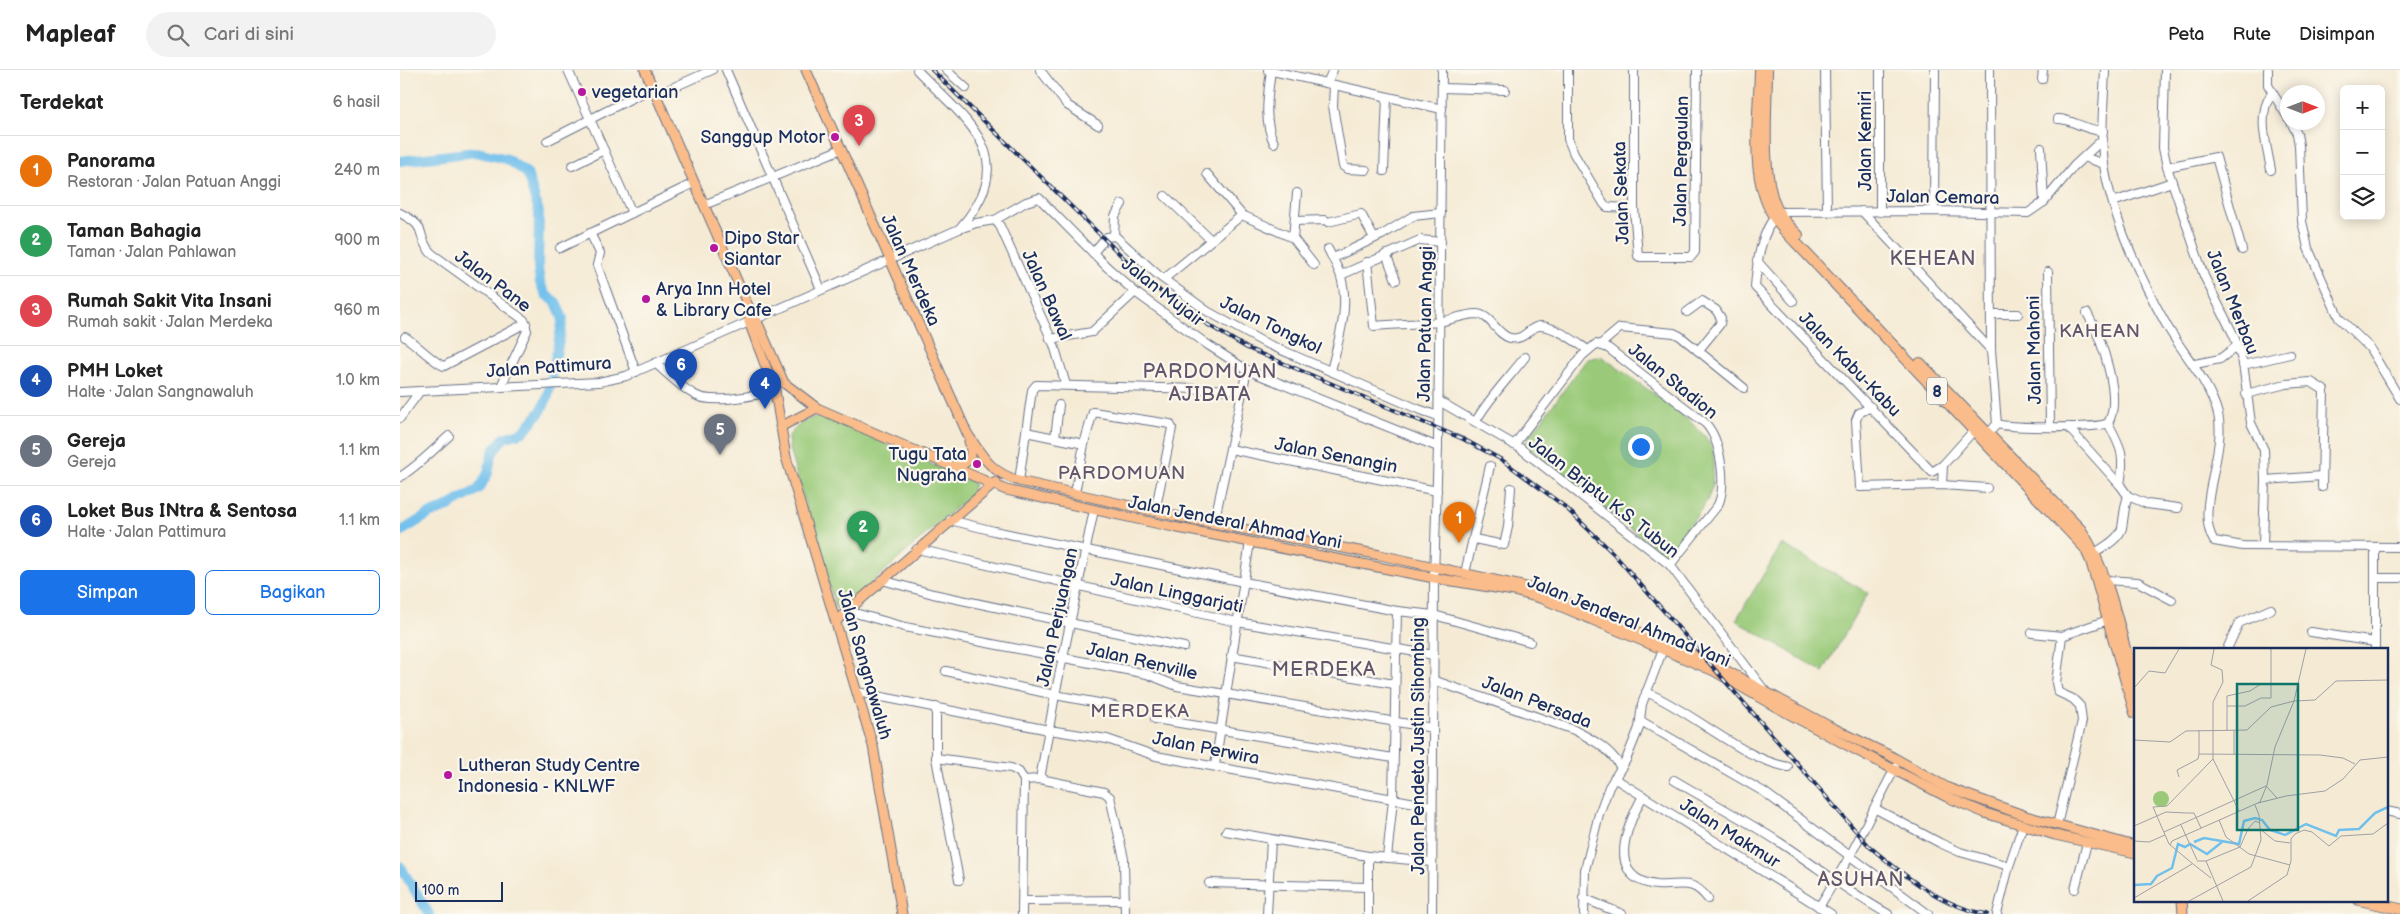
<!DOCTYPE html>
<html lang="id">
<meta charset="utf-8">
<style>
body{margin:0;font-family:"Balsamiq Sans",sans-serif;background:#f2f2f2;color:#222}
.controls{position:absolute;right:15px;top:15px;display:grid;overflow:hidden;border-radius:8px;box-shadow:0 2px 12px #0003}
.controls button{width:45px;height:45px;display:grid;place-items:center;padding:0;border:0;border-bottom:1px solid #e0e0e0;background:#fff;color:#222;font:25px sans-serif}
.compass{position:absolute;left:1880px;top:15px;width:45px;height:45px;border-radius:50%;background:#fff;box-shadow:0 2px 12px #0003;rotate:90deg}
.scale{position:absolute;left:15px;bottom:12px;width:88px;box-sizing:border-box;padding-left:5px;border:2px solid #1b2f5e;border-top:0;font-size:14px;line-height:18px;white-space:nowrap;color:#1b2f5e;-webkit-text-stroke:4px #fbf7ec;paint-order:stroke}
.you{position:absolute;left:1240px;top:376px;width:18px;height:18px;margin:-12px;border:4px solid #fff;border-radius:50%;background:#1a73e8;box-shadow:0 0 0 8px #1a73e833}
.badge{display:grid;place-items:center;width:32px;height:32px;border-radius:50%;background:#1a73e8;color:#fff;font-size:16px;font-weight:700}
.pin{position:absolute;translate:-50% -41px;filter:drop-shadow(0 1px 2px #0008)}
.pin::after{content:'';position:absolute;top:26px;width:18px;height:15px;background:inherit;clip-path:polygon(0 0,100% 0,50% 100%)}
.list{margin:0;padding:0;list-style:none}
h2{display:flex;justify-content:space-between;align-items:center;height:65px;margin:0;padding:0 20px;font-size:21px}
h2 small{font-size:16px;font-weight:400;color:#767676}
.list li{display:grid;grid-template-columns:32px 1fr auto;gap:15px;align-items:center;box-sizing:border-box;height:70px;padding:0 20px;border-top:1px solid #e0e0e0}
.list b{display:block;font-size:19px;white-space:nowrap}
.list p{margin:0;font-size:16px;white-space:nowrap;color:#767676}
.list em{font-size:16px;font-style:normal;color:#767676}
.actions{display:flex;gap:10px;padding:15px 20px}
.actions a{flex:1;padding:11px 0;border:1px solid #1a73e8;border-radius:8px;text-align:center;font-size:18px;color:#1a73e8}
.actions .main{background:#1a73e8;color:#fff}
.icon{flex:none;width:28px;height:28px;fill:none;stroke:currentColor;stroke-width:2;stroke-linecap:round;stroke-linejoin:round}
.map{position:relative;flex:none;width:2000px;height:844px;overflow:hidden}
header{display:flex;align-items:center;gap:30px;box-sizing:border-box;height:70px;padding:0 25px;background:#fff;border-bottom:1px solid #e0e0e0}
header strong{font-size:24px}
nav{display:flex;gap:28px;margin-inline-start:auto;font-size:18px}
.search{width:350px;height:45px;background:#f2f2f2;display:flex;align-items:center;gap:12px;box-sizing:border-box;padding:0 18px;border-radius:28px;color:#767676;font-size:19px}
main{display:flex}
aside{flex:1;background:#fff}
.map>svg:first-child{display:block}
.green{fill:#9aca79;stroke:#5a7c6c}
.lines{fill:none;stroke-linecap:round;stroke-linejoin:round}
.river{stroke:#71c0ec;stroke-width:10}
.minor-casing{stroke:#677188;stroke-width:10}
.major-casing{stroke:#677188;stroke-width:11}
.highway-casing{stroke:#677188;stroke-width:12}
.minor{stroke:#fff;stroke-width:8}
.major{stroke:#f9bc8a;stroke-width:9}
.highway{stroke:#f9bc8a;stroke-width:10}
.rail-casing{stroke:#1b2f5e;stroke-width:4}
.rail{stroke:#fbf7ec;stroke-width:2;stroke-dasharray:5.5;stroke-linecap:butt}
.poi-dot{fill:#b5179e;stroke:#fbf7ec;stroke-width:2}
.labels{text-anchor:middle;stroke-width:4.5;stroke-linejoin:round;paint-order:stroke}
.shield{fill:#fbf7ec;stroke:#5e6b89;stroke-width:1}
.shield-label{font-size:16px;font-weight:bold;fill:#1b2f5e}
.poi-label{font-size:18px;fill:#1b2f5e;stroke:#fbf7ec;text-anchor:start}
.street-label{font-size:18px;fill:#1b2f5e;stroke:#fbf7ec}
.neighbourhood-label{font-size:19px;letter-spacing:1px;fill:#62566c;stroke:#fbf7ec}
.quarter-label{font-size:20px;letter-spacing:1px;fill:#62566c;stroke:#fbf7ec}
.inset-river{fill:none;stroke:#71c0ec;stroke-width:2.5}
.inset-road{fill:none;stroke:#9ea0a5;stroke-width:1}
.view{fill:#0f766e;fill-opacity:0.15;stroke:#0f766e;stroke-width:2.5}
.inset-edge{fill:none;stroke:#1b2f5e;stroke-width:2.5}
</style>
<header>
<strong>Mapleaf</strong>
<div class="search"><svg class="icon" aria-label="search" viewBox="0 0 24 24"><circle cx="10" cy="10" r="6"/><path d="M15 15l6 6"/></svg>Cari di sini</div>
<nav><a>Peta</a><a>Rute</a><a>Disimpan</a></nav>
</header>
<main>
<aside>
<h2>Terdekat<small>6 hasil</small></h2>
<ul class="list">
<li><span class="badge" style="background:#e8710a">1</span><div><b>Panorama</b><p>Restoran · Jalan Patuan Anggi</p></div><em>240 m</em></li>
<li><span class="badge" style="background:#2e9e5b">2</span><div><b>Taman Bahagia</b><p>Taman · Jalan Pahlawan</p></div><em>900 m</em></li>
<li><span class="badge" style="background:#e0444e">3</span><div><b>Rumah Sakit Vita Insani</b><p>Rumah sakit · Jalan Merdeka</p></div><em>960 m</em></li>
<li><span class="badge" style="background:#1a4fb4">4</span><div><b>PMH Loket</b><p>Halte · Jalan Sangnawaluh</p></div><em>1.0 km</em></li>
<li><span class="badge" style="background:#6b7280">5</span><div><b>Gereja</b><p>Gereja</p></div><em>1.1 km</em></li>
<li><span class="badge" style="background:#1a4fb4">6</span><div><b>Loket Bus INtra &amp; Sentosa</b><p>Halte · Jalan Pattimura</p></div><em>1.1 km</em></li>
</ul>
<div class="actions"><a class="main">Simpan</a><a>Bagikan</a></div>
</aside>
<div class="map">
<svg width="2000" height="844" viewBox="0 0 2000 844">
<rect width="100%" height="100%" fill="#fbf7ec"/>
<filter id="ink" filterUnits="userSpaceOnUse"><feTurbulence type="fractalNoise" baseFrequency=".02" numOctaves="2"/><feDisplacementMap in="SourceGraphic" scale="10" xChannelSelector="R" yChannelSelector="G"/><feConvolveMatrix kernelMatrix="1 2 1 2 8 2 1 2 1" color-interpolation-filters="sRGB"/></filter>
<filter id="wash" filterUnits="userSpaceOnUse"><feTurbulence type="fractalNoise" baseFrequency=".0096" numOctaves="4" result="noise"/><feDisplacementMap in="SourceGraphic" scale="20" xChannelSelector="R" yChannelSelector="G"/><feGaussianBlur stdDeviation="1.12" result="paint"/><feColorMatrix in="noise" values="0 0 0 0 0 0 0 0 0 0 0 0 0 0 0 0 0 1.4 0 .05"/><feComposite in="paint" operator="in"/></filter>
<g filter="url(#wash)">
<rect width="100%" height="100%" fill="#f5ebd5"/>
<g class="green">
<polygon points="1201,286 1282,344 1305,366 1314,382 1312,417 1308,429 1268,488 1124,374 1187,289"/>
<path d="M 422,346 L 574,413 L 571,424 L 441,540 L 436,539 L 389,379 L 388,367 C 398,354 406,348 422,346 Z"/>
<polygon points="1382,474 1468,523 1423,602 1336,550"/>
</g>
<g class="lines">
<g class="river">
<polyline points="0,91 76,82 107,89 127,103 139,142 138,197 140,213 146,225 156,232 163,249 148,326 141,341 123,362 104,368 97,376 92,384 88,403 79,419 45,438 31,443 0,462"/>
<polyline points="0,796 29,844"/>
</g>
</g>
</g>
<g filter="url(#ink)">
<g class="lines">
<defs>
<g id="minor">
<polyline points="168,0 232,143"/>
<polyline points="326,0 421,219"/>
<path d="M 517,0 C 567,52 623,86 560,158"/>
<polyline points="546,0 566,18"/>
<polyline points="640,0 667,35 698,55"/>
<polyline points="868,0 1042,39"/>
<path d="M 871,0 C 868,25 863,50 874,73"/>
<polyline points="1168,0 1168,69 1174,84 1204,134 1207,137 1234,138"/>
<polyline points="1234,0 1234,138 1238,186 1240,187 1291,187 1295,182 1297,0"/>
<polyline points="1425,0 1427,141"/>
<polyline points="1480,0 1480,142"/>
<path d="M 1705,0 C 1704,31 1700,64 1704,95 C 1712,147 1741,210 1767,256 C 1785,287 1808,309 1818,344 C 1827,383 1794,440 1814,471 L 1843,476 L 2000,477"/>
<polyline points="1765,0 1763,78 1767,97 1804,206 1834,266 1843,293 1851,353 1864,380 1865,410 1863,476"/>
<polyline points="1868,0 1868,15 1888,48"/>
<polyline points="1642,9 1643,0"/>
<polyline points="927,13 933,0"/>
<polyline points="934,15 933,36 943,96 947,99 966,100"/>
<polyline points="1042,18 1105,20"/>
<polyline points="256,25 312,0"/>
<path d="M 1658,49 C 1673,49 1683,60 1703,61"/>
<polyline points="1891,52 1897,64 1899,75 1902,151 1908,178 1939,248 1969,277 2000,329"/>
<polyline points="147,71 252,18"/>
<polyline points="1641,78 1644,132"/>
<polyline points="1684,87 1704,94"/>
<polyline points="172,96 204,80"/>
<polyline points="1767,97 1816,87 1842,180"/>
<path d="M 1871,100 C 1867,76 1856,44 1872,23"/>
<polyline points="984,101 987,27"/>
<polyline points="807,104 842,145 893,168 914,195"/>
<polyline points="765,126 811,170"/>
<polyline points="1713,132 1772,112"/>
<polyline points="304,135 439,80"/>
<polyline points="1462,141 1591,280"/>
<polyline points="1534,141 1535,0"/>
<path d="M 0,143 C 31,159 14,164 31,183 L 124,250 L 127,261 L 101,316"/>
<polyline points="595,150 600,156 654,275 666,315"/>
<polyline points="895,151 925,150 928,152 961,144 974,168"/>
<polyline points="190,163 200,183 197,195 236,302"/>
<polyline points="714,166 715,146 722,134"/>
<polyline points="707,167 715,166 758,205 807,241 863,272 1018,339 1038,346"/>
<polyline points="893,168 897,123"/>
<polyline points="160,178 294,113"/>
<path d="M 928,179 C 932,187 937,196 940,204 C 951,235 938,271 931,301"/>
<polyline points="693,183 702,172"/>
<polyline points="986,184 996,210"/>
<polyline points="933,188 982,165 1013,146 1041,143"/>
<polyline points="1357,191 1393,231"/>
<path d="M 967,192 L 974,256 C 996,254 1018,254 1039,252 C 1051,250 1065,244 1077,244 C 1091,245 1096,264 1110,268 C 1126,271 1129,256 1140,256 C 1155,256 1176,272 1188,280"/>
<polyline points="1648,202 1650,356"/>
<polyline points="941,205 1020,170 1041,172"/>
<polyline points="764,209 842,145"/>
<polyline points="1287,242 1302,231 1316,240 1321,248 1320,254 1298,281"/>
<polyline points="1591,244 1618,244"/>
<polyline points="356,249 559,159 576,153 595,150 626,132 639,128 707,197 735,222 808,275 847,300 1038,377"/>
<path d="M 5,267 C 15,273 37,295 44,296 L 126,253"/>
<polyline points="650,269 692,262 735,222"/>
<polyline points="1201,274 1220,258 1274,263 1280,266 1344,318"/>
<path d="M 255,293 C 268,304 280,317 295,325 C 313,335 355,325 375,321"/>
<polyline points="1795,294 1820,289 1837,276"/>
<polyline points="1843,295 1890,284"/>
<polyline points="0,322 199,312 226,306 349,252"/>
<polyline points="1846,324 1886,314 1911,312 1924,320 1922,417"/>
<polyline points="1039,331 1120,378 1270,495 1364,620"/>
<polyline points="1471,337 1459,343 1456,350 1460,417 1542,415 1587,418"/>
<polyline points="0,348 20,321"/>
<path d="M 1076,351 C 1089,328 1108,309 1125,287"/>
<path d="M 1708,353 C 1722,379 1725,385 1720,415"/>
<path d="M 1597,354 C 1609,358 1699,359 1708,353 C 1723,328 1701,267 1687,243"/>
<polyline points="1668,357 1720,415 1728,426 1747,434 1778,438"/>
<path d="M 1576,358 L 1543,395 L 1532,402 L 1355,217 C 1357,190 1361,163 1378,142 L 1534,141 L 1628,143 L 1644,132 L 1674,96 L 1703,69"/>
<polyline points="626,362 684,374"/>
<polyline points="1588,364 1597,354 1591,280 1590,0"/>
<polyline points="655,368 659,335"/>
<path d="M 1114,375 L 1182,286 L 1196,274 L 1208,278 L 1305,353 C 1321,369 1327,415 1318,435 L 1270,495"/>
<polyline points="830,379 1037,421"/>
<path d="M 0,407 C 19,395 32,381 49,366"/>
<polyline points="1865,410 1922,406"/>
<polyline points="619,411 632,320 636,315 843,320"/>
<polyline points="1542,415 1543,395"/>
<polyline points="675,423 684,374 693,342 770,354 772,358 755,442"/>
<polyline points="550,450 594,461 844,512 997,541 1034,545 1130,572"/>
<polyline points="814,453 847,300"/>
<polyline points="1074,469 1104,475 1108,457 1111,418"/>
<polyline points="517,479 837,552 1034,585"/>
<path d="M 1695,483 C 1704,477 1719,469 1722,458 C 1724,447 1724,437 1728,426"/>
<polyline points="1065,503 1090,396"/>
<polyline points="1975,508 2000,508"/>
<polyline points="482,510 533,524 784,577"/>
<polyline points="1705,510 1738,512 1772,530"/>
<polyline points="448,541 505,557 747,604 777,616 1033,658"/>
<polyline points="1911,562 1975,572"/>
<polyline points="1632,563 1662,566"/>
<polyline points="1827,579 1839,553 1871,539"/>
<polyline points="1975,579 1975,477"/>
<polyline points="831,586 994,614"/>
<polyline points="546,601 655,625 715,636"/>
<path d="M 1033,610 L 1174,660 C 1192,669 1210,679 1220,696"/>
<polyline points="457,622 649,660 707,669 756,686 1032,736"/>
<path d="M 1246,622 C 1292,641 1340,688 1388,697"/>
<polyline points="536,637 536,688 559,810"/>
<polyline points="755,649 993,688"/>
<polyline points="1241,651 1364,722 1528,844"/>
<polyline points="536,688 611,698 619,702 624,710"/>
<polyline points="815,695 850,472"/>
<polyline points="1214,708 1431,844"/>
<polyline points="640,709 655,625 694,440"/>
<path d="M 1274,710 C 1309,731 1345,750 1379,772 C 1416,796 1450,823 1488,844"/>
<path d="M 1243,726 C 1227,755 1204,809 1257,815 C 1280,817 1292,807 1308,829"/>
<polyline points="1474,738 1540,773 1560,782 1609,796"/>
<polyline points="1986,741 2000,744"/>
<polyline points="1657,755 1682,651 1680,636 1673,629 1658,622 1656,613 1662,566 1708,550"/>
<polyline points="826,761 968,786 1032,792"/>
<polyline points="987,788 993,729 997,541"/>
<polyline points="809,813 968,817"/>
<polyline points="1675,819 1687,773"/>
<polyline points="1183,828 1222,844"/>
<polyline points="623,831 725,830"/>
<polyline points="1419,837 1450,786 1495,698"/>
<polyline points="622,844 624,710 640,709 704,722 710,727 724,789 725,844"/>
<polyline points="867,844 871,770"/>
<polyline points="968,844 968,786"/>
<polyline points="1032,844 1034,508 1038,377 1042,0"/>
<polyline points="1184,844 1185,800 1199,744 1209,717 1226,690 1239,658 1242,634 1263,579"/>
<polyline points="1597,844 1609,796 1623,755"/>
</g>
<g id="major">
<polyline points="245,0 349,238 356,249 384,313 417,338 606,420 773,457 1034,508 1114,521 1143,529 1314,601 1376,637 1454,679 1547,727 1585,743 1655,765 1735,783"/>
<path d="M 406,0 L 567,363 C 583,387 590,402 619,411 L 775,446 L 980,485 L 1131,518 L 1305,589 L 1429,656 L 1491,686 L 1548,718 L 1626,746 L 1735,776"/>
<polyline points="349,238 349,252 375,321 386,387 473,676 502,844"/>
<polyline points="380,357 417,338"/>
<path d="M 552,396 C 569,396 574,386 569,371"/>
<polyline points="436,551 596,412"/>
<polyline points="1782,830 1783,844"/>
</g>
<g id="highway">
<path d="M 1360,0 C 1359,52 1346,119 1384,160 L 1685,478 L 1691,491 L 1735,643"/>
<path d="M 1367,0 C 1367,38 1360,109 1378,141 C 1382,150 1391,158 1398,165"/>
<path d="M 1520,293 L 1681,460 C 1711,506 1720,564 1735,616"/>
<polyline points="1959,830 2000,839"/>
</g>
</defs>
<use href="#minor" class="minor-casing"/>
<use href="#major" class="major-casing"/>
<use href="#highway" class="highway-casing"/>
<use href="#minor" class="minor"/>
<use href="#major" class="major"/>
<use href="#highway" class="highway"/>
<defs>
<path id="rail" d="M 532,0 L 731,195 L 768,228 L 795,247 L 847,278 L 1063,369 L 1102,390 L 1164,436 L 1213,483 L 1470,777 C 1502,804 1544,838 1587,844"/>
</defs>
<use href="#rail" class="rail-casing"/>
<use href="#rail" class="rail"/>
</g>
</g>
<g class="poi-dot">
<circle cx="182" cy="22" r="5"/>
<circle cx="435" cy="67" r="5"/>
<circle cx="314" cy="178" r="5"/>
<circle cx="246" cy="229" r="5"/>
<circle cx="577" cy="394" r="5"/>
<circle cx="48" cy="705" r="5"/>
</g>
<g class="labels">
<rect class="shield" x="1527" y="307.5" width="20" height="27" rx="4"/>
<g class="shield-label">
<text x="1537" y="327">8</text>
</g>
<g class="poi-label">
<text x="192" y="28">vegetarian</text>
<text x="425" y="73" text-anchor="end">Sanggup Motor</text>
<text x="324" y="174">Dipo Star<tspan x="324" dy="21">Siantar</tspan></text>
<text x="256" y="225">Arya Inn Hotel<tspan x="256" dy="21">&amp; Library Cafe</tspan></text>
<text x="567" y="390" text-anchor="end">Tugu Tata<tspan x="567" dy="21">Nugraha</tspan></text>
<text x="58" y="701">Lutheran Study Centre<tspan x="58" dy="21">Indonesia - KNLWF</tspan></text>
</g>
<g class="street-label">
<text transform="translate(1465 71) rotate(-90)" y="6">Jalan Kemiri</text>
<text transform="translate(1281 91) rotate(-89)" y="6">Jalan Pergaulan</text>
<text transform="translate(1221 123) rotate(-92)" y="6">Jalan Sekata</text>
<text transform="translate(1543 127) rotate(1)" y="6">Jalan Cemara</text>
<text transform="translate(511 200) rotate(66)" y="6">Jalan Merdeka</text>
<text transform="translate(93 211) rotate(37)" y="6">Jalan Pane</text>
<text transform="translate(763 222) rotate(38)" y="6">Jalan Mujair</text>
<text transform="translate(647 225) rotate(66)" y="6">Jalan Bawal</text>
<text transform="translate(1833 232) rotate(68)" y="6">Jalan Merbau</text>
<text transform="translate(1025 254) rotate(-89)" y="6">Jalan Patuan Anggi</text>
<text transform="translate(871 255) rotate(26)" y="6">Jalan Tongkol</text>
<text transform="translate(1634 280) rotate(-91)" y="6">Jalan Mahoni</text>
<text transform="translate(1450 294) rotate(46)" y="6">Jalan Kabu-Kabu</text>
<text transform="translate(149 297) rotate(-4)" y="6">Jalan Pattimura</text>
<text transform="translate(1273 311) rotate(39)" y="6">Jalan Stadion</text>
<text transform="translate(936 385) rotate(11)" y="6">Jalan Senangin</text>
<text transform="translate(1204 427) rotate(38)" y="6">Jalan Briptu K.S. Tubun</text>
<text transform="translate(835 452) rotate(11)" y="6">Jalan Jenderal Ahmad Yani</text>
<text transform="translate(777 523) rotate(12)" y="6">Jalan Linggarjati</text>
<text transform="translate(657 547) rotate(-78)" y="6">Jalan Perjuangan</text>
<text transform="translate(1229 551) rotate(22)" y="6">Jalan Jenderal Ahmad Yani</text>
<text transform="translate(742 591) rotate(13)" y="6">Jalan Renville</text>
<text transform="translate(465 594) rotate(74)" y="6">Jalan Sangnawaluh</text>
<text transform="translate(1137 632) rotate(21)" y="6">Jalan Persada</text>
<text transform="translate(1018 676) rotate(-90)" y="6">Jalan Pendeta Justin Sihombing</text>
<text transform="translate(806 678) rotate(11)" y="6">Jalan Perwira</text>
<text transform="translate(1330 763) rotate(32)" y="6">Jalan Makmur</text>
</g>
<g class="neighbourhood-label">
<text x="1700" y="267">KAHEAN</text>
<text x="722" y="409">PARDOMUAN</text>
<text x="740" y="647">MERDEKA</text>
</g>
<g class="quarter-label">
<text x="1533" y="195">KEHEAN</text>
<text x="810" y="308">PARDOMUAN<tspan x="810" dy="23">AJIBATA</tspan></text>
<text x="924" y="606">MERDEKA</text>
<text x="1461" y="816">ASUHAN</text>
</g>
</g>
<g transform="translate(1734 578)">
<rect width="254" height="254" fill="#f5ebd5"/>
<path d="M19 151a8 8 0 1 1 16 0a8 8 0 1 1-16 0Z" fill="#9aca79"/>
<path class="inset-river" d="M 60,194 L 70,190 L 105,196 L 110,173 L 121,170 L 128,172 L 136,182 L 151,187 L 172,176 L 202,188 L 205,182 L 225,181 L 241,165 L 254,159M 0,237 L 17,236 L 23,228 L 38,220 L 44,196 L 51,199 L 56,196 L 73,206 L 88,194"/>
<path class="inset-road" d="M 0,40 L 15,23 L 31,25 L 45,1M 93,48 L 116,43 L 127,36 L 137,36M 93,48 L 93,83M 93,58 L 111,58 L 127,50 L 137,50 L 137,1M 65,82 L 65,106M 100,82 L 100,106M 0,92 L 36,94 L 52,83 L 113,82 L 137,59 L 160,53 L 172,1M 79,111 L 105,163M 45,129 L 43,122 L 64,111 L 65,106 L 186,107 L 209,110 L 221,116M 132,138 L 143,150M 124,155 L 152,148 L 191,143 L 209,131 L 226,112 L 254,109M 85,172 L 92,189 L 115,206 L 156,217M 47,177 L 63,212M 0,178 L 32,164 L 53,165 L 60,165 L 67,180M 126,181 L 141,193 L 156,195M 30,184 L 132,138M 0,193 L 15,194 L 31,187M 36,197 L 38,193 L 126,154 L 133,137 L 141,99 L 160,53 L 181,52 L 202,33 L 254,32M 63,213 L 72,213 L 89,253M 72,213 L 106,199 L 114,181 L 121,173 L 126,175M 59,216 L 35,196 L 19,159 L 33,158 L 79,111 L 79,54 L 89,34 L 88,22 L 77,17 L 80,1M 59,216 L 77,230M 0,250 L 58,216M 55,253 L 117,219 L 127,192 L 125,167 L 121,157M 114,253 L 153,227 L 157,213 L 157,191 L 161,186 L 170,182 L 178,184 L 195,198 L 207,188 L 239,186 L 254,175"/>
<path class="view" d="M 103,36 L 164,36 L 164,182 L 103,182 Z"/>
<rect width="254" height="254" class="inset-edge"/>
</g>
</svg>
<div class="controls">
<button>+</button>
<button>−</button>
<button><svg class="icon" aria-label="layers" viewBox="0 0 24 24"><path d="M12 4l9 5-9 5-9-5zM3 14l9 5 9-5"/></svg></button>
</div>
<svg class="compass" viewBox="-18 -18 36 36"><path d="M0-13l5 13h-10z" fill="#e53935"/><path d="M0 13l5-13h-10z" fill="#767676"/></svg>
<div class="scale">100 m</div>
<div class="you"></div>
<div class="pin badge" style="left:1059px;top:473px;background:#e8710a">1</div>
<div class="pin badge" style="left:463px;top:482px;background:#2e9e5b">2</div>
<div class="pin badge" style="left:459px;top:76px;background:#e0444e">3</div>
<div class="pin badge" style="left:365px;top:339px;background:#1a4fb4">4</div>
<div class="pin badge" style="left:320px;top:385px;background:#6b7280">5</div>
<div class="pin badge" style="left:281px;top:320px;background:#1a4fb4">6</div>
</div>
</main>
